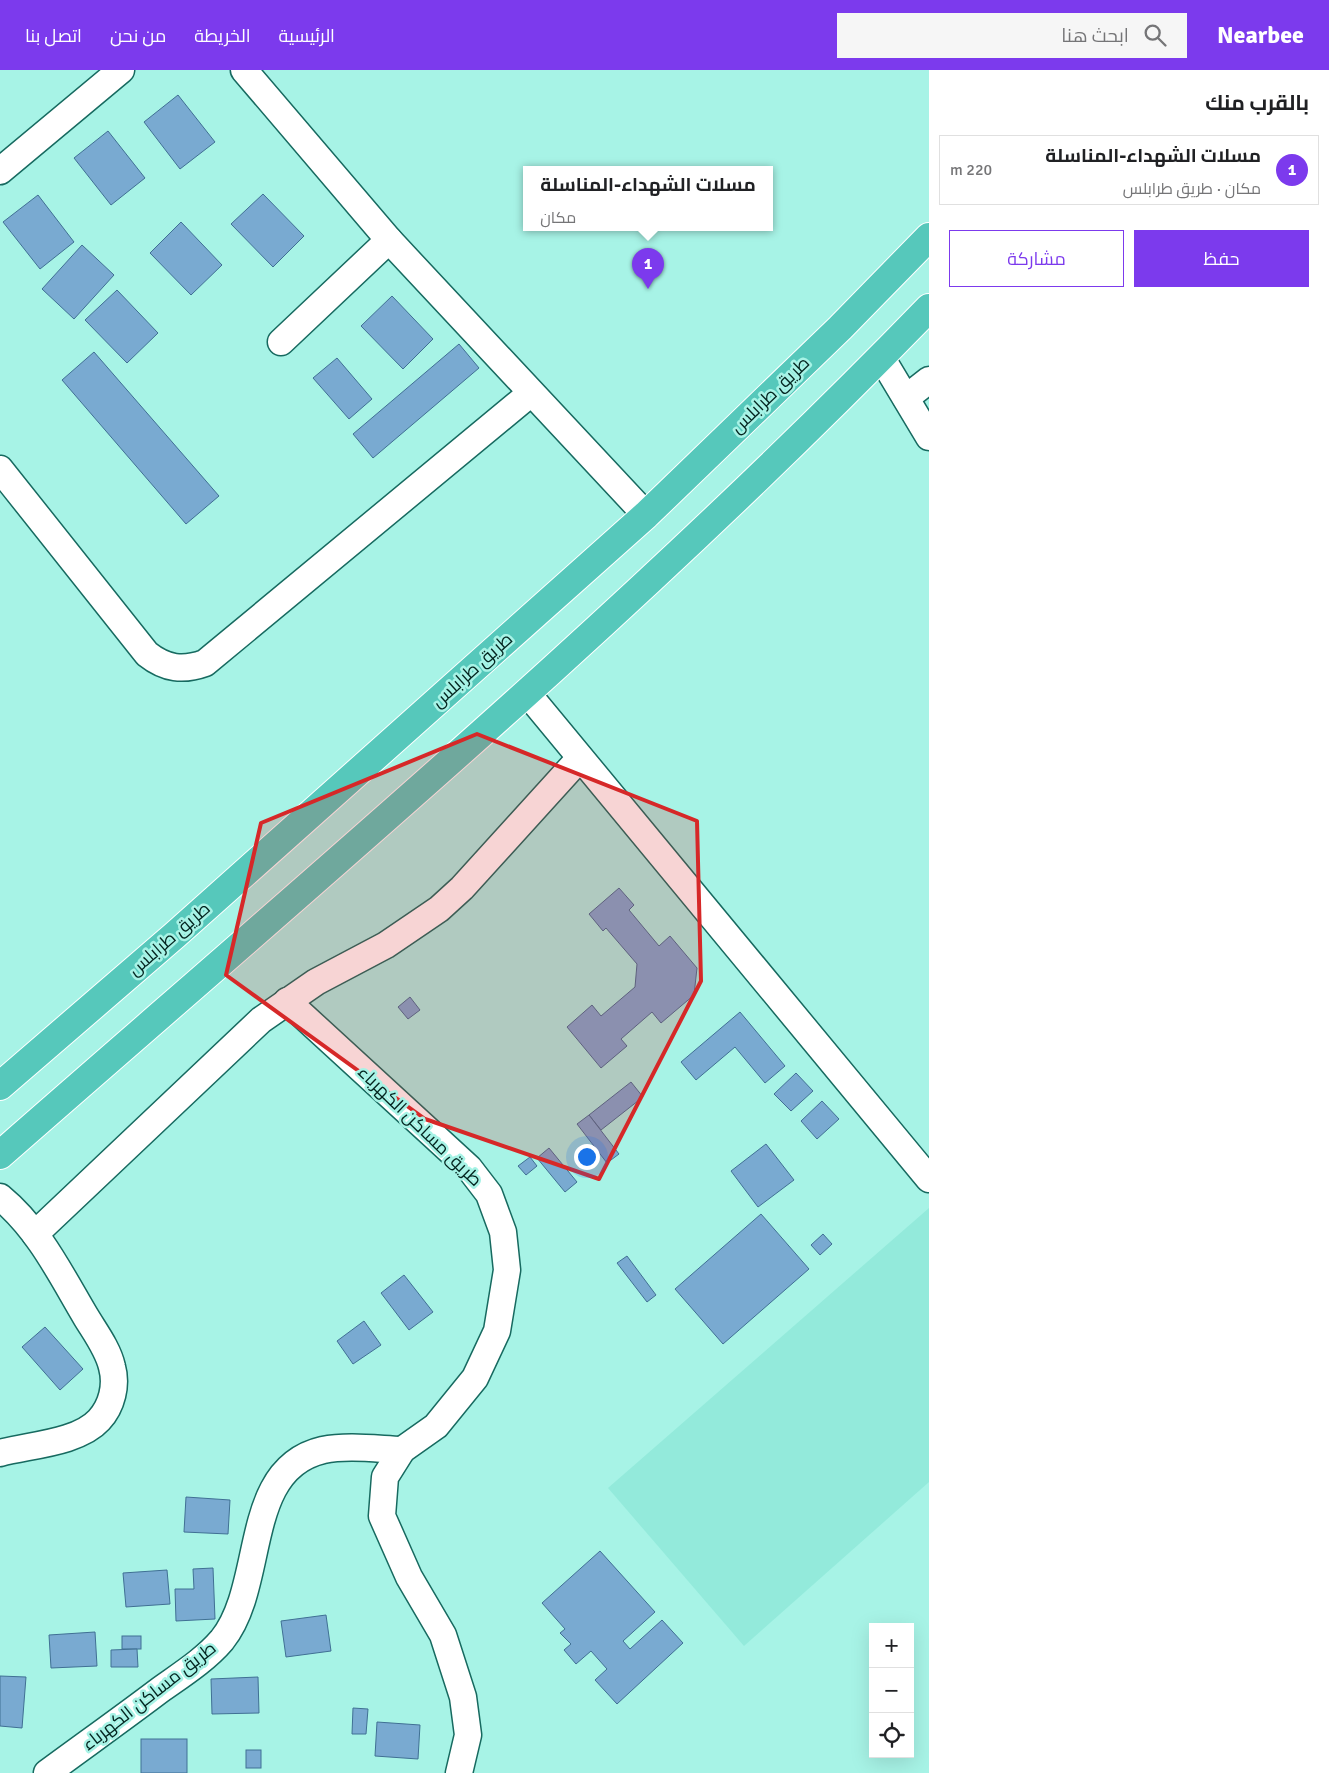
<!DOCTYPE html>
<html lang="ar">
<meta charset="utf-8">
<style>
body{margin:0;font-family:Signika,Cairo,sans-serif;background:#f6f6f6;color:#202124;direction:rtl}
.controls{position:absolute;right:15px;bottom:15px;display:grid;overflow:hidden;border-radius:0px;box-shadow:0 5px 20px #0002}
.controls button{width:45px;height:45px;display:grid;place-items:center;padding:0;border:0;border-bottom:1px solid #e0e0e0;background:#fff;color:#202124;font:25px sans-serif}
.you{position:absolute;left:586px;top:1086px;width:18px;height:18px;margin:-12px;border:4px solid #fff;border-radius:50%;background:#1a73e8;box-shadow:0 0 0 8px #1a73e833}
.badge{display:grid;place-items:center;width:32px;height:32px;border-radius:50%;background:#7c3aed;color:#fff;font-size:16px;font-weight:700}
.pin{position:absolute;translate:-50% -41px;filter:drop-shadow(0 1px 2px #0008)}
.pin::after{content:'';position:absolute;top:26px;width:18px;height:15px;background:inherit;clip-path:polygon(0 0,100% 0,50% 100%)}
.popup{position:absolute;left:523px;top:96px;width:250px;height:65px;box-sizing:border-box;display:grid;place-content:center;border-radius:0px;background:#fff;filter:drop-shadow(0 1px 4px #0005);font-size:16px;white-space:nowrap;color:#757577}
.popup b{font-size:19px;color:#202124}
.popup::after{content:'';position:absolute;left:50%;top:100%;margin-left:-10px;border:10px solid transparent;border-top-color:#fff}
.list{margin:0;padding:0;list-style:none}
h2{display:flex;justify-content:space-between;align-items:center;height:65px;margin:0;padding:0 20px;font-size:21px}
h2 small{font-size:16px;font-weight:400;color:#757577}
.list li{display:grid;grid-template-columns:32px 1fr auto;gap:15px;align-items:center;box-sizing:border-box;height:70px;margin:0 10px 10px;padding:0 10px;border:1px solid #e0e0e0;border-radius:0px}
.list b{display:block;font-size:19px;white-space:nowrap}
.list p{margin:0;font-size:16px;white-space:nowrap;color:#757577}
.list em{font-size:16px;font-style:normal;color:#757577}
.actions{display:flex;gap:10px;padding:15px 20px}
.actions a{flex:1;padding:11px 0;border:1px solid #7c3aed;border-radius:0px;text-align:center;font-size:18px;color:#7c3aed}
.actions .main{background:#7c3aed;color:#fff}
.icon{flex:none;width:28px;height:28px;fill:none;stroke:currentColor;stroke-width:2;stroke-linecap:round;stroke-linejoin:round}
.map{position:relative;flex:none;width:929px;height:1703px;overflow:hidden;direction:ltr}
header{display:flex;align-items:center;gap:30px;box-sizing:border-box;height:70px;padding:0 25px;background:#7c3aed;color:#fff}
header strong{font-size:24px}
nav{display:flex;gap:28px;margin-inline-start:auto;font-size:18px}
.search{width:350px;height:45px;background:#f6f6f6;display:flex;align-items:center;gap:12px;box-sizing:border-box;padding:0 18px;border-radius:0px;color:#757577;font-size:19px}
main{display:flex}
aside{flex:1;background:#fff}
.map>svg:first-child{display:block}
.built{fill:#93eadb}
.building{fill:#79aad1;stroke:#407094}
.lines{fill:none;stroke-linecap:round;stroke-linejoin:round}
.minor-casing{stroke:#176a60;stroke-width:29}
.trunk-casing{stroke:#fff;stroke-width:30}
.minor{stroke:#fff;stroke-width:26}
.trunk{stroke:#56c8bb;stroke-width:28}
.marked{fill:#d62828;fill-opacity:0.2;stroke:#d62828;stroke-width:4;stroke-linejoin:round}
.labels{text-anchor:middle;stroke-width:5;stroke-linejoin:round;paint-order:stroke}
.street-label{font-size:18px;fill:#03241f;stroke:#a7f3e6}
</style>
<header>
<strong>Nearbee</strong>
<div class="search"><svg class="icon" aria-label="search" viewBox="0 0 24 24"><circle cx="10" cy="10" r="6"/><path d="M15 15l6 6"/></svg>ابحث هنا</div>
<nav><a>الرئيسية</a><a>الخريطة</a><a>من نحن</a><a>اتصل بنا</a></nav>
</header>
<main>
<aside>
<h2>بالقرب منك<small></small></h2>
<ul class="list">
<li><span class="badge">1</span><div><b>مسلات الشهداء-المناسلة</b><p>مكان · طريق طرابلس</p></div><em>220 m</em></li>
</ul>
<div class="actions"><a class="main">حفظ</a><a>مشاركة</a></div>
</aside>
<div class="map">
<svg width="929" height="1703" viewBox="0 0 929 1703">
<rect width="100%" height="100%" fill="#a7f3e6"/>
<polygon class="built" points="929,1138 929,1412 744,1576 608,1418"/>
<g class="building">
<polygon points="178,25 215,72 180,99 144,52"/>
<polygon points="108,61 145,108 111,135 74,88"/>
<polygon points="263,124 304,166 273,197 231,154"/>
<polygon points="38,125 74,172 40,199 3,152"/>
<polygon points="181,152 222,195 191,225 150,183"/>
<polygon points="82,175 114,205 74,249 42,219"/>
<polygon points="117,220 158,263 127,293 85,250"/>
<polygon points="392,226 433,269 403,299 361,256"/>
<polygon points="459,274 479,298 373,388 353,364"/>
<polygon points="94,282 219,426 186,454 62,310"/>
<polygon points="337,288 372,329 349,349 313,308"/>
<polygon points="619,818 634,835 629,840 659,876 670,866 697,898 694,925 661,953 652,942 621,969 627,976 601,998 567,957 592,935 601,946 635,917 637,894 606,858 603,861 589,844"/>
<polygon points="410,927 420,940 408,949 398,937"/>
<polygon points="740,942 785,996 765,1013 735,977 696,1010 681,992"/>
<polygon points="796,1003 813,1021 791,1041 774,1024"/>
<polygon points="631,1012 643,1027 601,1060 589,1045"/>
<polygon points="822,1031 839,1049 817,1069 801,1051"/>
<polygon points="589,1045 619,1084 607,1093 577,1054"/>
<polygon points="766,1074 794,1110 758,1137 731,1101"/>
<polygon points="549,1078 577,1112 565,1122 537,1088"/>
<polygon points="530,1087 537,1096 526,1105 518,1096"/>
<polygon points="761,1144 809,1199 723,1274 675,1219"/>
<polygon points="823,1164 832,1174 820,1185 811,1175"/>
<polygon points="627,1186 656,1225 647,1232 617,1193"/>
<polygon points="404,1205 433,1242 409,1260 381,1223"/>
<polygon points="364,1251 381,1275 353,1294 337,1271"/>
<polygon points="45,1257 83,1299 60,1320 22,1277"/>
<polygon points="186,1427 230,1430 228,1464 184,1462"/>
<polygon points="600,1481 655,1542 623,1571 630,1579 662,1550 683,1573 617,1634 595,1610 607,1599 591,1581 576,1594 564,1580 571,1574 560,1563 565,1559 542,1533"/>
<polygon points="213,1498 215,1549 176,1551 175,1519 194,1519 193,1499"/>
<polygon points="167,1500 170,1534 126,1537 123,1503"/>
<polygon points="326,1545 331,1581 286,1587 281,1551"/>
<polygon points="95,1562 97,1596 51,1598 49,1565"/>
<rect x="122" y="1566" width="19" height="13"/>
<polygon points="137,1579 138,1597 111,1597 111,1580"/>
<polygon points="0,1606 26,1607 22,1658 0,1656"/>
<polygon points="258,1607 259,1643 212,1644 211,1609"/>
<polygon points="353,1638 368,1639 366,1664 352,1664"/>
<polygon points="377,1652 420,1655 418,1689 375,1686"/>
<rect x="141" y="1669" width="46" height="34"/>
<rect x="246" y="1680" width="15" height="18"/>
</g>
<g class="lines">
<defs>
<g id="minor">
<polyline points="244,0 389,170 646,445"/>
<polyline points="0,101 121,0"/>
<polyline points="281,272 389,170"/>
<polyline points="881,287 929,367"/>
<polyline points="906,328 929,310"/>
<path d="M 0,399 L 147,584 C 166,599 183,601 205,593 L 531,323"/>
<polyline points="527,623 929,1109"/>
<polyline points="287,931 469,1098 489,1124 503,1162 507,1200 497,1261 475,1308 436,1356 402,1380 385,1407 382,1446 409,1507 443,1565 463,1627 468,1665 459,1703"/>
<path d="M 0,1127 C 39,1159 61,1205 86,1247 C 95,1262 108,1279 112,1297 C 117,1315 112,1336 99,1350 C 78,1373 29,1375 0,1383"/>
<polyline points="35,1164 261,950 316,912 386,875 439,839 462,818 580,688"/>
<path d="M 47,1703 C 85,1675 123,1648 160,1620 C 181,1605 205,1590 222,1570 C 267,1514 241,1399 323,1380 C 347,1375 377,1379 402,1380"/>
</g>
<g id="trunk">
<polyline points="0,1016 175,865 646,445 840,258 929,167"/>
<path d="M 0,1085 C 315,809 637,539 929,238"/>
</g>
</defs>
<use href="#minor" class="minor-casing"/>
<use href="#trunk" class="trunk-casing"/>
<use href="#minor" class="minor"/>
<use href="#trunk" class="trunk"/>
</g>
<path class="marked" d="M 477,664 L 697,751 L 701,911 L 599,1109 L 425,1049 L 226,905 L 261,753 Z"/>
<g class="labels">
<g class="street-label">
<text transform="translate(770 325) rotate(-44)" y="6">طريق طرابلس</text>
<text transform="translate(472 600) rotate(-42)" y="6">طريق طرابلس</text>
<text transform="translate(169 869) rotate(-41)" y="6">طريق طرابلس</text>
<text transform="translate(420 1056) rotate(44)" y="6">طريق مساكن الكهرباء</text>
<text transform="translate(149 1626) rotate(-38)" y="6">طريق مساكن الكهرباء</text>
</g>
</g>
</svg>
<div class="controls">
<button>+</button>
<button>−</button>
<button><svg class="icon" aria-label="locate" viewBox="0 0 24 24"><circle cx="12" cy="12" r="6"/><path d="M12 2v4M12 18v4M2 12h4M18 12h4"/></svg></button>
</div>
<div class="you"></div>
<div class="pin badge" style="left:648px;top:219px">1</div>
<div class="popup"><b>مسلات الشهداء-المناسلة</b>مكان</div>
</div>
</main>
